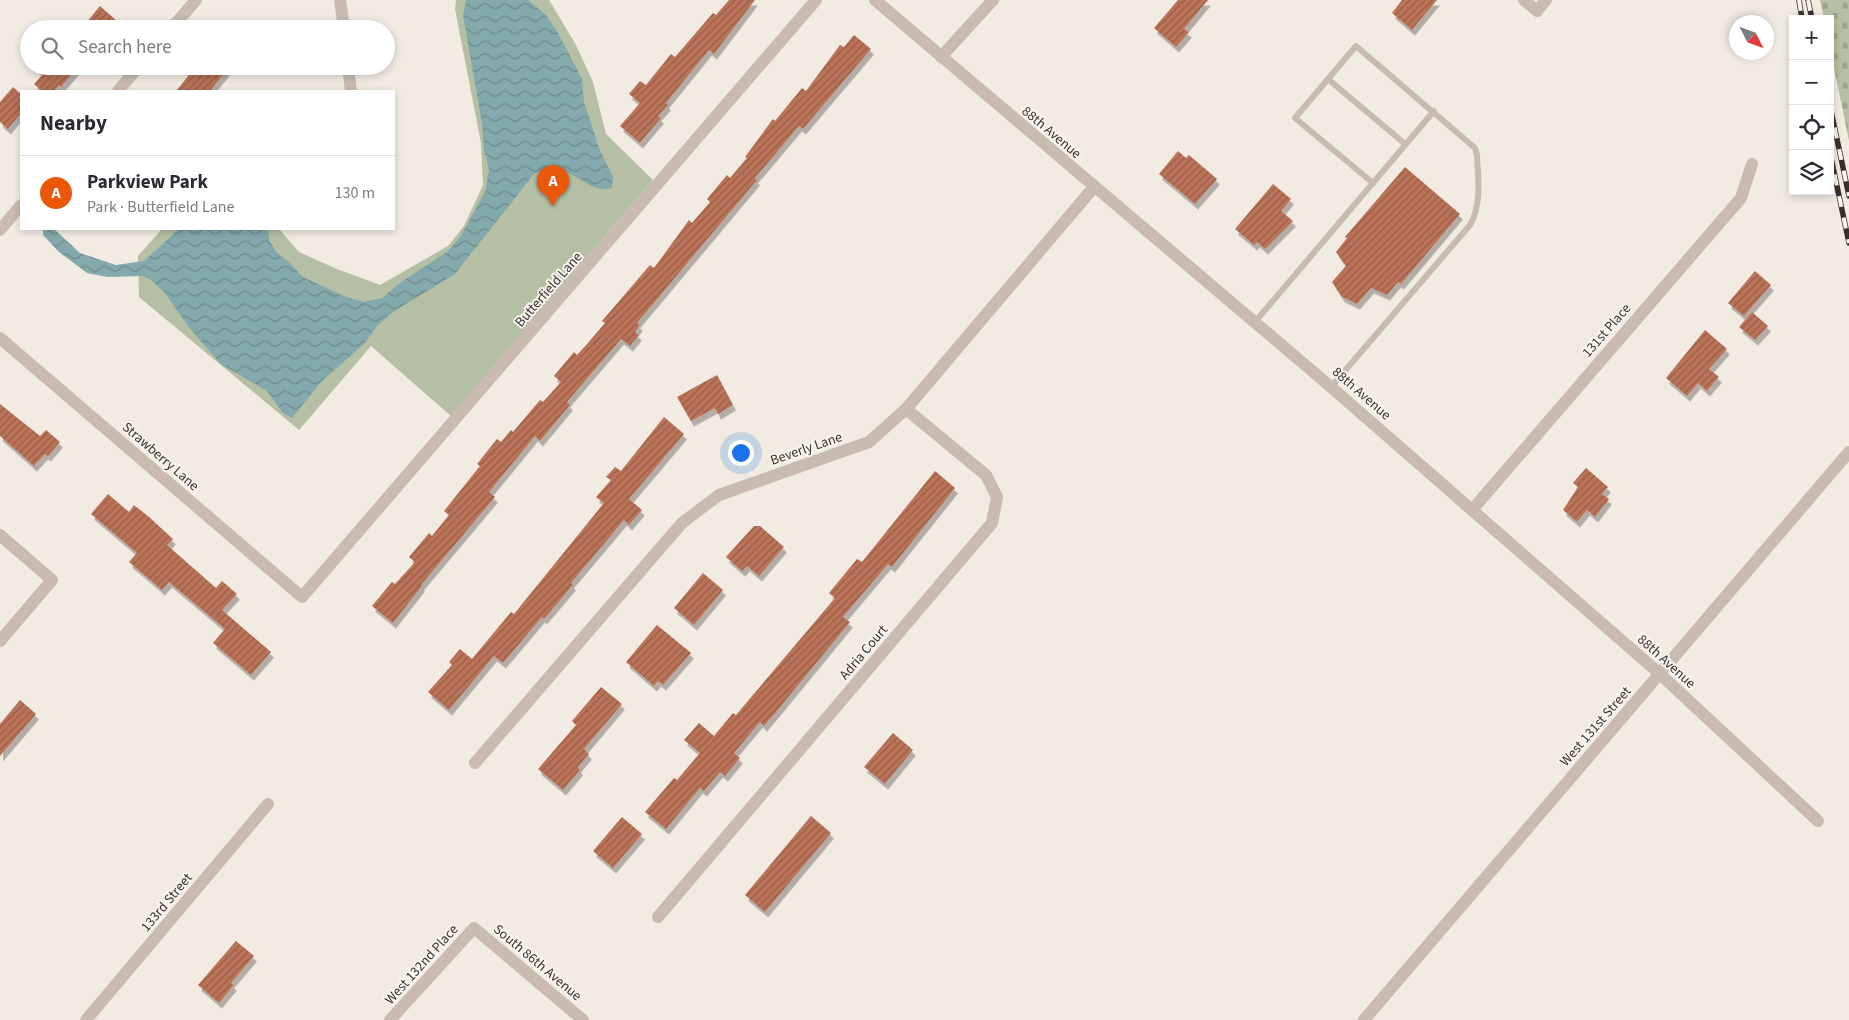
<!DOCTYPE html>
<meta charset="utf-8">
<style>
body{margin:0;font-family:"Source Sans 3",sans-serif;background:#f2f2f3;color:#2b2b33}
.controls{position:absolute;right:15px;top:15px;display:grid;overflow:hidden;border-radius:0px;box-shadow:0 2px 8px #0003}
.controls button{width:45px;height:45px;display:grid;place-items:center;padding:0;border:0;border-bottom:1px solid #e1e1e2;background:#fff;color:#2b2b33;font:25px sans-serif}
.compass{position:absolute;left:1729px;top:15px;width:45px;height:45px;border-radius:50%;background:#fff;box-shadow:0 2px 8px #0003;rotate:132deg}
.you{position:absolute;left:740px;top:452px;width:18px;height:18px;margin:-12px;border:4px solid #fff;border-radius:50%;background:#1a73e8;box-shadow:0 0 0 8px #1a73e833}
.badge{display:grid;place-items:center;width:32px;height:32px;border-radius:50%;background:#ea580c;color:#fff;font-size:16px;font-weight:700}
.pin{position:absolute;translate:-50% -41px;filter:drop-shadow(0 1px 2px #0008)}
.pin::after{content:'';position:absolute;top:26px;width:18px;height:15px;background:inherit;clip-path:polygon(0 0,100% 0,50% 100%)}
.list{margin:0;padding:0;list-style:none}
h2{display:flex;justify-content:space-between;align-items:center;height:65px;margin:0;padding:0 20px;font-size:21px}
h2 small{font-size:16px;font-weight:400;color:#7c7c81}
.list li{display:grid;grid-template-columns:32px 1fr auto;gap:15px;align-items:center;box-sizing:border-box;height:75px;padding:0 20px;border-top:1px solid #e1e1e2}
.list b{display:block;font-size:19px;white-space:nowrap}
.list p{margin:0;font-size:16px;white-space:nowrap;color:#7c7c81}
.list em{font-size:16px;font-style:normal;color:#7c7c81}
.icon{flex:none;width:28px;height:28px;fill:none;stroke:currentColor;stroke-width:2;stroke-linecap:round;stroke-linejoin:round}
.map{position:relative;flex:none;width:1849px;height:1020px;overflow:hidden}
.search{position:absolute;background:#fff;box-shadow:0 2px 8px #0003;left:20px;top:20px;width:375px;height:55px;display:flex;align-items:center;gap:12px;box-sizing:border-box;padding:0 18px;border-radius:28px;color:#7c7c81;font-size:19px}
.panel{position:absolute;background:#fff;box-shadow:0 2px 8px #0003;left:20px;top:90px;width:375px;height:140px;border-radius:0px}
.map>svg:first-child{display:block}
.green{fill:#b5bfa3}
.cemetery{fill:url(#cemetery-stones)}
.water{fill:url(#water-waves)}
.building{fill:url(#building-hatch);filter:url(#shadow)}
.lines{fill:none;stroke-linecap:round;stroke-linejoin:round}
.service{stroke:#c9bbaf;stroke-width:6}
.minor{stroke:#c9bbaf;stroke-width:12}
.tertiary{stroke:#c9bbaf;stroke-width:12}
.rail-casing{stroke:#38302c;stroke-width:5.5}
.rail{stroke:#f9f4ee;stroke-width:4;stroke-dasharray:11;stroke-linecap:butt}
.labels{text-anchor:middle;stroke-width:4;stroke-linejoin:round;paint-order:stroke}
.street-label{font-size:14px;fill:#38302c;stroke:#f9f4ee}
</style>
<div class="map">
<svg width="1849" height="1020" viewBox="0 0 1849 1020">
<defs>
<pattern id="cemetery-stones" width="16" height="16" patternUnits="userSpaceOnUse" patternTransform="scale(1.25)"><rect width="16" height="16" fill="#b5bfa3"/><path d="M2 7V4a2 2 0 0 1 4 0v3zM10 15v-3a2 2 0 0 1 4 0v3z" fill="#9ca48c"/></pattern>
<pattern id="water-waves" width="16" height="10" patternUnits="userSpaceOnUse" patternTransform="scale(1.25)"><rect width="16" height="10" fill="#84a9ac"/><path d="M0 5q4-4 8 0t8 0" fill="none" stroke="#6d8a8c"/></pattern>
<pattern id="building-hatch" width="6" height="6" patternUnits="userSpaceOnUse" patternTransform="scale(1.25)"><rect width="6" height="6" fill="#ba7258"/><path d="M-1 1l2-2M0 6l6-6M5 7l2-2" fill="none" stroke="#985e49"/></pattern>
<filter id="shadow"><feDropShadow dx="3" dy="5.5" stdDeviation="0" flood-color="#0004"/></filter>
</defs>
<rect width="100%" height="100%" fill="#f1ebe2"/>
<polygon class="green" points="456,0 549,0 576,45 593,82 606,134 653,180 451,416 371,346 299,430 139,297 138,256 162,229 279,229 299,252 337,269 380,285 448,246 464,226 483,185 481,143 455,9"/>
<polygon class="cemetery" points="1820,0 1849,0 1849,141 1830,48 1830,19 1824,19"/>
<path class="water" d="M 466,0 L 528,0 L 545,14 L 557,31 L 582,79 L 584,102 L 599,148 L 613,177 L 612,188 C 591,196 570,165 549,168 C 544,169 538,172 534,174 L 455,274 L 393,312 L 377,326 L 364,344 L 322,381 L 292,418 L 283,413 L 267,391 L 221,364 L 191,330 L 164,292 L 151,280 L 143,276 L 107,277 L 87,273 L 59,252 L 43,235 L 43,229 L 55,230 L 80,253 L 116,265 L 144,261 L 179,229 L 268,229 L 269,240 L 277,253 L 289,262 L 303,277 L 344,296 L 364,302 L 382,298 L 401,282 L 447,252 L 460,237 L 485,192 L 489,169 L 484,151 L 482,124 L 463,15 Z"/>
<g class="building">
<polygon points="729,0 755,0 714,54 709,50 666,103 668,105 658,116 661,118 640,143 620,126 640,103 629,94 640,81 646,85 671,54 675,57 713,13 716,15"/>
<polygon points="1178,0 1208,0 1184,29 1189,32 1176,47 1154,28"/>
<polygon points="1402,0 1437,0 1412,30 1392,13"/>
<polygon points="100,6 126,29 81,29"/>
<polygon points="854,35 871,49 803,129 799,126 755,178 757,180 637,323 640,325 635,332 639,335 630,346 621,339 567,402 570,405 540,441 535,436 489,492 495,497 421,585 422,586 393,623 372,606 392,582 395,584 415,562 409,557 429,533 432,536 449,515 444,511 480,466 477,464 497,439 501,442 511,430 513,432 540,400 543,402 561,382 554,376 574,352 577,355 588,343 605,323 602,321 650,265 654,268 689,220 692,223 710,202 707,199 727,175 730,178 747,158 745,157 773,119 775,121 802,88 806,91 840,45 844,47"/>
<polygon points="33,66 79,66 61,87 59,85 54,91 42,91 34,84 43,74"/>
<polygon points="202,66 230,66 210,91 176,91 193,70 197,73"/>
<polygon points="13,87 21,94 21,113 8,129 0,122 0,102"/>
<polygon points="1178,151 1186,158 1189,155 1217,179 1195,204 1159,174"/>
<polygon points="1405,167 1460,214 1401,284 1398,282 1387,295 1371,288 1357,304 1342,297 1332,282 1346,266 1336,252 1347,238 1345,237"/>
<polygon points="1273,184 1291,199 1281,211 1293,221 1265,249 1257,242 1254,245 1235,229"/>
<polygon points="1755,271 1771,285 1744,316 1728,303"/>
<polygon points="1752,312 1768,326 1755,340 1739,327"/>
<polygon points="1705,330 1727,349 1709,369 1719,377 1707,391 1698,383 1687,396 1666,378"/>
<polygon points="717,375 733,405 718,414 715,408 691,421 677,397"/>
<polygon points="0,404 40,436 46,430 60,442 48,456 45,454 34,466 0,436"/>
<polygon points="664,417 684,434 629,499 642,510 629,525 624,520 571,583 573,585 544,619 542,617 503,663 494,656 449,710 428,692 452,665 449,662 460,649 472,659 511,612 514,614 604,503 596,497 611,480 606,477 615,467 621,471"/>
<polygon points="1586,468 1608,487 1602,494 1609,499 1595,517 1587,510 1577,522 1563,510 1578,487 1573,483"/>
<polygon points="935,471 955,488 892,567 888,564 843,617 850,622 776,712 764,726 760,722 734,753 740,758 725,776 720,772 704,791 700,788 666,829 645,812 674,778 677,780 700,753 684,740 699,723 714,736 733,713 736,715 835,598 829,593 857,559 862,562"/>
<polygon points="108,494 129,512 134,505 149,517 173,539 167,545 216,588 222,581 237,594 222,610 271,652 251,675 213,643 225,629 169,582 162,590 129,562 137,553 91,514"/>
<polygon points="754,526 760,526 784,547 759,576 747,566 742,571 726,557"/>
<polygon points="703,573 723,590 694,625 674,608"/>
<polygon points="657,625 691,653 663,685 658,681 654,686 626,662"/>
<polygon points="601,687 622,704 584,749 589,754 578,767 580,770 563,790 538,769 576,725 572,721"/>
<polygon points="20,700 36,714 0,756 0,724"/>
<polygon points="893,733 913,750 885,784 864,767"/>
<polygon points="811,816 831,833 765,912 745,895"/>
<polygon points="622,817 642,834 613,868 593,851"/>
<polygon points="236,941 254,956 231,983 234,985 219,1003 198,985"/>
</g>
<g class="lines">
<g class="service">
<polyline points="1328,79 1405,144"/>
<polyline points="1255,322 1434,111"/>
<path d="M 1331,387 L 1470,225 C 1482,204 1478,179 1477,155 L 1475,148 L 1356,46 L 1295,118 L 1373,183"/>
</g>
<g class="minor">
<polyline points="340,0 344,29"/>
<polyline points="875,0 1331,387 1660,674 1818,821"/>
<polyline points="1524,0 1537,11 1546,0"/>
<polyline points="171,29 196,0"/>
<polyline points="941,57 993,0"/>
<polyline points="348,66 351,91"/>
<polyline points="118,91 139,66"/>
<polyline points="0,230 21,205"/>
<polyline points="0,338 302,597 816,0"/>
<polyline points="1472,510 1741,198 1752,164"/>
<polyline points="0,535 52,580 0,641"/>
<polyline points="475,763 682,523 719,495 869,442 906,409 1094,187"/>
<polyline points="658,917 992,523 997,497 986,475 906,409"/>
<polyline points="86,1020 268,804"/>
<polyline points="390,1020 474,928 583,1020"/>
</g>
<polyline class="tertiary" points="1364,1020 1849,452"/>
<defs>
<g id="rail">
<polyline points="1799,0 1802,19"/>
<polyline points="1808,0 1812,19"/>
<polyline points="1830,106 1849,196"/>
<polyline points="1830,153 1849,243"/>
</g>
</defs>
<use href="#rail" class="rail-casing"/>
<use href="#rail" class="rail"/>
</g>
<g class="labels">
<g class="street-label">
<text transform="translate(1052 132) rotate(40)" y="5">88th Avenue</text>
<text transform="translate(548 289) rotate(-49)" y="5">Butterfield Lane</text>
<text transform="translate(1606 330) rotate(-49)" y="5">131st Place</text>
<text transform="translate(1362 393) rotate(41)" y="5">88th Avenue</text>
<text transform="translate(806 448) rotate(-19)" y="5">Beverly Lane</text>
<text transform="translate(161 456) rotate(41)" y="5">Strawberry Lane</text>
<text transform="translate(863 652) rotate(-50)" y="5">Adria Court</text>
<text transform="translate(1667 661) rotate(42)" y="5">88th Avenue</text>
<text transform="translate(1595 726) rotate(-49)" y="5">West 131st Street</text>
<text transform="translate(166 902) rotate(-50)" y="5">133rd Street</text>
<text transform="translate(538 962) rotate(40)" y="5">South 86th Avenue</text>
<text transform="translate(421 964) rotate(-48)" y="5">West 132nd Place</text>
</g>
</g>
</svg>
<div class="controls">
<button>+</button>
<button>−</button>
<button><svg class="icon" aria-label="locate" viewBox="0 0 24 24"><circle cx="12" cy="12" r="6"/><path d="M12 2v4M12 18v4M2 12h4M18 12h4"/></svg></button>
<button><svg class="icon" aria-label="layers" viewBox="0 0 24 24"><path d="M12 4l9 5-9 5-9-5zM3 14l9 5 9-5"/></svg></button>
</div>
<svg class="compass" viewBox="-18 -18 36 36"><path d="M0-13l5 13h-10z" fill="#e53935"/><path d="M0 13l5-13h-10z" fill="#7c7c81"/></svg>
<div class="you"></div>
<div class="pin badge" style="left:553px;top:206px">A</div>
<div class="search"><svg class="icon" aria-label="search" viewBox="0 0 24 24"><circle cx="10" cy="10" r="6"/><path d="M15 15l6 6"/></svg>Search here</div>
<section class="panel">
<h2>Nearby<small></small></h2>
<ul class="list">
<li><span class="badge">A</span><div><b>Parkview Park</b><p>Park · Butterfield Lane</p></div><em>130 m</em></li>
</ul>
</section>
</div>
